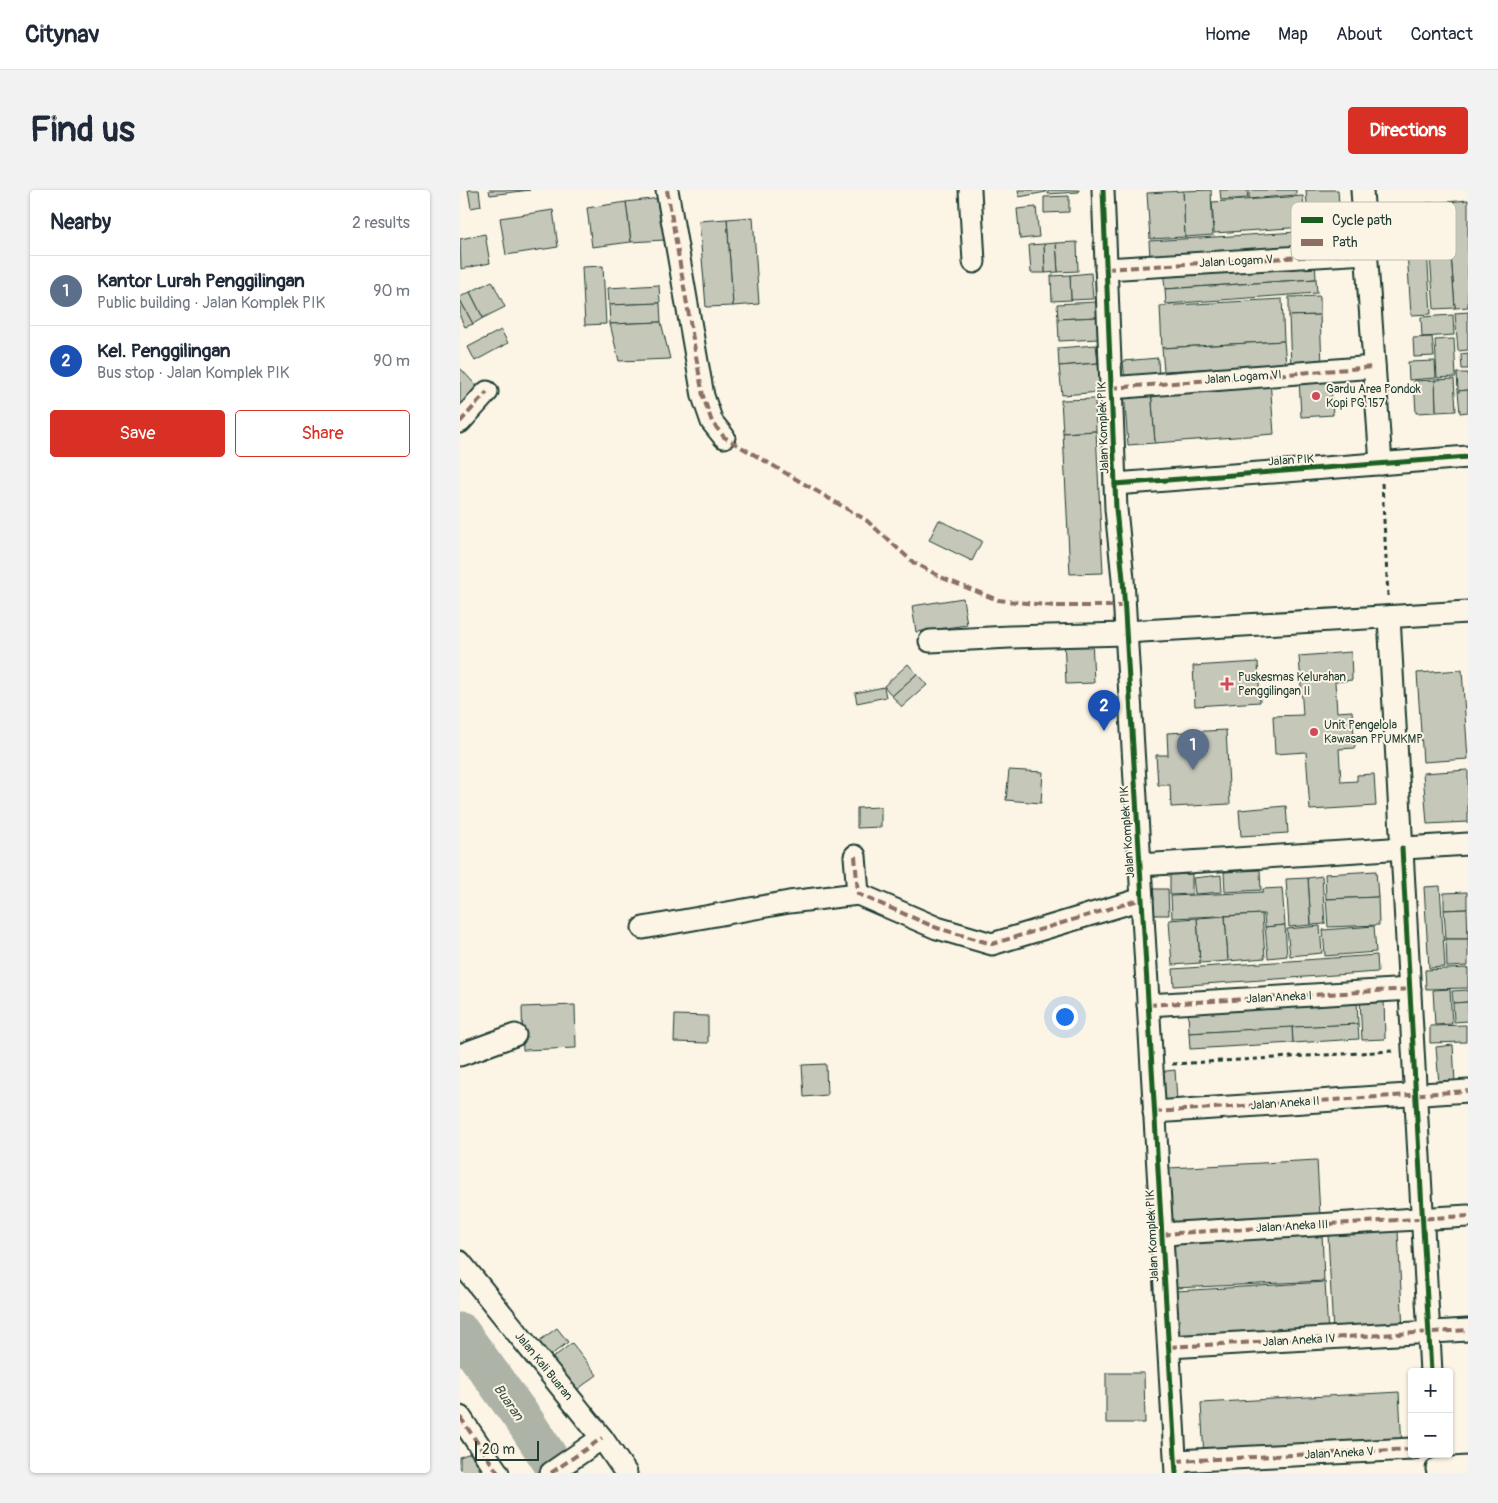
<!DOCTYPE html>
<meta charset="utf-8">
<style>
body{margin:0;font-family:Pangolin,sans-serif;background:#f2f2f3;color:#1f2937}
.controls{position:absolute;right:15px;bottom:15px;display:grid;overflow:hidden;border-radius:5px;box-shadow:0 1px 4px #0004}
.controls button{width:45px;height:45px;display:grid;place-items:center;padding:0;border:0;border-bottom:1px solid #e0e1e3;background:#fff;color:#1f2937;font:25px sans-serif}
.scale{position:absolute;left:15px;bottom:12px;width:64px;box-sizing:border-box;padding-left:5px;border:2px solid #1f3d34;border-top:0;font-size:14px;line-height:18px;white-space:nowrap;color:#1f3d34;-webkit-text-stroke:4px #fcf5e5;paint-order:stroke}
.you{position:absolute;left:604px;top:826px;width:18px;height:18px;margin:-12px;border:4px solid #fff;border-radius:50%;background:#1a73e8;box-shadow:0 0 0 8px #1a73e833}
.badge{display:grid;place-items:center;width:32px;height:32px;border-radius:50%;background:#d93025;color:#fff;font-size:16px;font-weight:700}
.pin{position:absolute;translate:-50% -41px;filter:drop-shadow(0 1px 2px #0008)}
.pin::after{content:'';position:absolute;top:26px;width:18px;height:15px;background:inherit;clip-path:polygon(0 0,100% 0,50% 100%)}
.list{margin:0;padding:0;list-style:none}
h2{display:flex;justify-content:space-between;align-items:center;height:65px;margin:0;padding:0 20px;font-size:21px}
h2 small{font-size:16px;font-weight:400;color:#747a83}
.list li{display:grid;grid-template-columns:32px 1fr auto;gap:15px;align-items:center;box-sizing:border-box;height:70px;padding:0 20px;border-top:1px solid #e0e1e3}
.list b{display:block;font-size:19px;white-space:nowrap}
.list p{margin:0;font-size:16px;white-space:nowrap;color:#747a83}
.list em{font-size:16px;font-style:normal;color:#747a83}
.actions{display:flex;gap:10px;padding:15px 20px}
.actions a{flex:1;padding:11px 0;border:1px solid #d93025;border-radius:5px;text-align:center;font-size:18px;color:#d93025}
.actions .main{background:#d93025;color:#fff}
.map{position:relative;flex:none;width:1008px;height:1283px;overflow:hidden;border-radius:5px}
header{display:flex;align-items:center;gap:30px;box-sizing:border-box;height:70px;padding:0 25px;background:#fff;border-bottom:1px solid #e0e1e3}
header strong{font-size:24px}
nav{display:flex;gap:28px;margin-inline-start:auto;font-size:18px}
.intro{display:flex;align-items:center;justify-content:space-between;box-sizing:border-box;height:120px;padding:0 30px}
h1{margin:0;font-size:35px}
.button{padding:12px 22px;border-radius:5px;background:#d93025;color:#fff;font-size:18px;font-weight:700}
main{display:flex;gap:30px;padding:0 30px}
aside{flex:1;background:#fff;border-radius:5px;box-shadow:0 1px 4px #0004}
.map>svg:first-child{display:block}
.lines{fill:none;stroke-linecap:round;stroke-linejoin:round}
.river{stroke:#aeb3a7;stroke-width:39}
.building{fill:#c5c7b9;stroke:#1f3d34}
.minor-casing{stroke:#1f3d34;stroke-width:25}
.path{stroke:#1f3d34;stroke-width:3;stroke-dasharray:5 4;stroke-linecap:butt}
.minor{stroke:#fcf5e5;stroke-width:21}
.quiet{stroke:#8d6e63;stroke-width:4;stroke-dasharray:8 4;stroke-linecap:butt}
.cycleway-casing{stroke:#fcf5e5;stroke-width:8}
.cycleway{stroke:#1b5e20;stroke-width:5}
.poi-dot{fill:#d1495b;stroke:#fcf5e5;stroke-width:2}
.labels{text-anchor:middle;stroke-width:4;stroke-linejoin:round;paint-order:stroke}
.street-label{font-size:12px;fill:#1f3d34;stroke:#fcf5e5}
.poi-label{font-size:12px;fill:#1f3d34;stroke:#fcf5e5;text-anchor:start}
.water-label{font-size:14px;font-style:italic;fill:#435a51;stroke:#fcf5e5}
.key{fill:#fcf5e5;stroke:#babeb0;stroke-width:1}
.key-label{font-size:14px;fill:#1f3d34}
</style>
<header>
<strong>Citynav</strong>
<nav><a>Home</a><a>Map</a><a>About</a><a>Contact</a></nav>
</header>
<div class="intro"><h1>Find us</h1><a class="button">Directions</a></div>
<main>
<aside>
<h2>Nearby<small>2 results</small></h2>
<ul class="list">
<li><span class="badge" style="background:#5c6f8a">1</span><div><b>Kantor Lurah Penggilingan</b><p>Public building · Jalan Komplek PIK</p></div><em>90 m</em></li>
<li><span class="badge" style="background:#1a4fb4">2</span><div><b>Kel. Penggilingan</b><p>Bus stop · Jalan Komplek PIK</p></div><em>90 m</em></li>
</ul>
<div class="actions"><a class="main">Save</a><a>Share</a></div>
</aside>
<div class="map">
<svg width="1008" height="1283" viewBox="0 0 1008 1283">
<rect width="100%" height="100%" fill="#fcf5e5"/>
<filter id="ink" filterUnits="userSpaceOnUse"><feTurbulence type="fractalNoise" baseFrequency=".02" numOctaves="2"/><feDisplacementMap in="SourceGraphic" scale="10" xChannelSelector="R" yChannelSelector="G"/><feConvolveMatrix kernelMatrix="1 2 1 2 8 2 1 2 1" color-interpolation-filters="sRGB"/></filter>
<g filter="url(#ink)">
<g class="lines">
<polyline class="river" points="0,1142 66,1233 99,1283"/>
</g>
<g class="building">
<polygon points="8,0 19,0 21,16 11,18"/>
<polygon points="29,0 70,0 30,5"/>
<polygon points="558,0 585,0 586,2 559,7"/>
<polygon points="588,0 619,0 619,2 588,4"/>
<polygon points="751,0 753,45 725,47 723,1"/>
<polygon points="760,0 787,0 788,8 761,10"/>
<polygon points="789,0 836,0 836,5 789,9"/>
<polygon points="846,0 878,0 880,29 848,30"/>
<polygon points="723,1 725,47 690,49 687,3"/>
<polygon points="609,6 609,22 584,23 584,7"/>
<polygon points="843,6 845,37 754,43 752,12"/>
<polygon points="200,8 204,50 171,52 166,12"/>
<polygon points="1008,10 1008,117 995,118 987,12"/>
<polygon points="166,12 171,52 132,57 127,18"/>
<polygon points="987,12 995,118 974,119 966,13"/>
<polygon points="576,17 579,47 560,49 557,19"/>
<polygon points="93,20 98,57 46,65 40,28"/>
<polygon points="293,27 299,114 273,116 267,29"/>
<polygon points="965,27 971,124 951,125 945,28"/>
<polygon points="267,29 273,116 246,117 239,31"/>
<polygon points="854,41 855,56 690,67 689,51"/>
<polygon points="25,44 30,73 1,79 0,49"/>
<polygon points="617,52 618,81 598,82 596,53"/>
<polygon points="596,53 598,82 585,83 584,54"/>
<polygon points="584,54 585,83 571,83 569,55"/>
<polygon points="855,69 856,89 705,99 703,79"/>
<polygon points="143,76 146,134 125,135 122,77"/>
<polygon points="631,83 633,109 611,110 610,85"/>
<polygon points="610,85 611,110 592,111 591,86"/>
<polygon points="856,89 857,103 706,114 705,99"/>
<polygon points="32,91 45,117 23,128 10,102"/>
<polygon points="199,95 200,113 149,115 148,98"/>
<polygon points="10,102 23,128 13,134 0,110 0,107"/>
<polygon points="860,106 860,125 829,126 829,107"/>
<polygon points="822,109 824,151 702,158 700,116"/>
<polygon points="0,110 13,134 5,137 0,127"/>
<polygon points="636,112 637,127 598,129 597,114"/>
<polygon points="200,113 201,132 150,134 149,115"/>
<polygon points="1008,122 1008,160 998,161 995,123"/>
<polygon points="860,125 862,176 831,177 829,126"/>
<polygon points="993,125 994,145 962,147 961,127"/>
<polygon points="637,127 638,149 599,151 598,129"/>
<polygon points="201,132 210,169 159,171 150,134"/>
<polygon points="41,140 48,153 15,171 8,157"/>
<polygon points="972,147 974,166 954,167 953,148"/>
<polygon points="994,149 996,187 977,188 975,150"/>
<polygon points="824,151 826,174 704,181 702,158"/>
<polygon points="636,155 638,173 599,176 598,158"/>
<polygon points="1008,163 1008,179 1002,179 1001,164"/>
<polygon points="698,168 699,188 665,191 663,171"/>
<polygon points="975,171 976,188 949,190 948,172"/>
<polygon points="638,173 641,202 602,205 599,176"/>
<polygon points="0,178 23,203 0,216"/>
<polygon points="997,183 1008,183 1008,200 998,201"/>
<polygon points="870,186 873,225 841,227 839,188"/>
<polygon points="994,189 996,221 976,222 975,190"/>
<polygon points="810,190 814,244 695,253 691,199"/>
<polygon points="975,190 976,222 956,223 954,191"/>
<polygon points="691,199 695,253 668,255 664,201"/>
<polygon points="1008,200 1008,222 1000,223 998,201"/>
<polygon points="635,209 636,241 603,243 601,210"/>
<polygon points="636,241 643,383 610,384 603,243"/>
<polygon points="479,330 522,351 512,371 469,350"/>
<polygon points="503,408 507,435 456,442 452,416"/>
<polygon points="632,446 634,493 606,494 604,447"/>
<polygon points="891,462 892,490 875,492 877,522 892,521 895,558 879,559 881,592 897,591 897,585 914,584 916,616 850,620 846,562 815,564 813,526 843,525 839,466"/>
<polygon points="798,472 800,512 735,516 733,476"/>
<polygon points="448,474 457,484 432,506 424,496"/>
<polygon points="1002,480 1008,569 963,572 957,483"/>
<polygon points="457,484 467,495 442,517 432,506"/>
<polygon points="424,497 426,507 397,513 395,503"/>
<polygon points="766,540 770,614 711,617 710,595 698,595 696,565 708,565 707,543"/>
<polygon points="549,580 583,582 581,613 546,610"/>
<polygon points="1008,580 1008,632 967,634 963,583"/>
<polygon points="826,616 828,643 781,646 779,620"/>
<polygon points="421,617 421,637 397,638 397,618"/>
<polygon points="800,680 801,700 765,702 764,682"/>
<polygon points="916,681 918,707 866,709 865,684"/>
<polygon points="732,684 732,704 710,705 710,685"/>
<polygon points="761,685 762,702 735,704 733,688"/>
<polygon points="862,686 865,734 851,735 848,688"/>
<polygon points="848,688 851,735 829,737 826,689"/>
<polygon points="980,696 985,777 969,778 964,697"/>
<polygon points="822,698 825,735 805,737 804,724 712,728 711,706 803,702 803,699"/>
<polygon points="693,699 708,699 709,725 694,725"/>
<polygon points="1007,702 1007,719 984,720 984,703"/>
<polygon points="918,707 919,735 868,737 866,709"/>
<polygon points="1007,719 1008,749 986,749 984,720"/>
<polygon points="802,724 805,768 768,771 765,726"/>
<polygon points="765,726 768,771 740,773 737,728"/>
<polygon points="737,728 740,773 712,775 709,730"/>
<polygon points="825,735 827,766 808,768 805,737"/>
<polygon points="860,736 862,763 830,766 827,739"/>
<polygon points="914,736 916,762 865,766 863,740"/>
<polygon points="986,749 1008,749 1008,776 987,777"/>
<polygon points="917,765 918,782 714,796 713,779"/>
<polygon points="1008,778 1008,798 966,799 965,780"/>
<polygon points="990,799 992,834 975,835 973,800"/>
<polygon points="1008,800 1008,812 993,813 992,801"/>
<polygon points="924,808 925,849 902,850 900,809"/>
<polygon points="897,811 898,834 729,843 728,820"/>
<polygon points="1008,812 1008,831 994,832 993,813"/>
<polygon points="115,815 116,858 63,860 62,817"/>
<polygon points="215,825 248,826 248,853 214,852"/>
<polygon points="898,834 899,849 833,853 832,837"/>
<polygon points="1006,835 1006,852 970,853 970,836"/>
<polygon points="832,837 833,853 730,859 729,843"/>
<polygon points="993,855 995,893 979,894 976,857"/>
<polygon points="366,874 367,905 344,907 342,875"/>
<polygon points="715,880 717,910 700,911 698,882"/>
<polygon points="857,970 860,1026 712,1034 709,978"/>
<polygon points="938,1041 943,1141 873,1144 868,1044"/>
<polygon points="862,1042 864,1091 715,1098 713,1049"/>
<polygon points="865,1092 868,1144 719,1152 716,1101"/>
<polygon points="97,1138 108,1152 90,1166 79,1151"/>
<polygon points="112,1153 137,1185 114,1202 90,1170"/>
<polygon points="646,1183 684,1183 685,1233 646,1233"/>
<polygon points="939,1202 942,1257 744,1268 741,1213"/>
<polygon points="13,1262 21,1283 0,1283 0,1267"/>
</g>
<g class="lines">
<defs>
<g id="minor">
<polyline points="207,0 243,206 252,232 264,247"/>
<polyline points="510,0 514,72"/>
<polyline points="643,0 656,319 663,389 716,1283"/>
<polyline points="902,0 921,274"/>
<polyline points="646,79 906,63"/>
<polyline points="651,198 914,177"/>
<polyline points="0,232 27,202"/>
<polyline points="655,294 1008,267"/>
<polyline points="929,427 971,1182"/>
<polyline points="665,442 1008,422"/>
<polyline points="470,451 550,447 666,444"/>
<polyline points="395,666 398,704 477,738 532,754 682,709"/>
<polyline points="680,675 1008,654"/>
<polyline points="183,738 329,712 398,704"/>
<polyline points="688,815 950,799"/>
<polyline points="0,865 55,845"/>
<polyline points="694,922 1008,901"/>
<polyline points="702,1045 717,1043 1008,1026"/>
<polyline points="0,1072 142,1248 166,1283"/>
<polyline points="709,1157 1008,1140"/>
<polyline points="0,1227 38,1283"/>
<polyline points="716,1271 952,1259"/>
<polyline points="977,1279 1008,1277"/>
<polyline points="91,1283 142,1248"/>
</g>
</defs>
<use href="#minor" class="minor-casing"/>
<g class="path">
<polyline points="922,293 928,406"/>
<polyline points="712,874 933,861"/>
</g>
<use href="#minor" class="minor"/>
<g class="quiet">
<polyline points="207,0 243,206 252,232 264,247 406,330 454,373 485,389 538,410 595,416 664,416"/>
<polyline points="646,79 906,63"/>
<polyline points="651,198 914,177"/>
<polyline points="0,232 27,202"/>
<polyline points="395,666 398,704 477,738 532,754 682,709"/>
<polyline points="688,815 950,799"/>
<polyline points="694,922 1008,901"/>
<polyline points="702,1045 717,1043 1008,1026"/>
<polyline points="709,1157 1008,1140"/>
<polyline points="0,1227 38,1283"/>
<polyline points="716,1271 952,1259"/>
<polyline points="91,1283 142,1248"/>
</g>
<defs>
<g id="cycleway">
<polyline points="643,0 656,319 663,389 716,1283"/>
<polyline points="655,294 1008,267"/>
<polyline points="942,658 971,1182"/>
</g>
</defs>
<use href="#cycleway" class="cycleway-casing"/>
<use href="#cycleway" class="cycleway"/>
</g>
</g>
<g class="poi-dot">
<circle cx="856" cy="206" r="5"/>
<path d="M764.5 486.5h5v5h5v5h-5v5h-5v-5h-5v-5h5z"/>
<circle cx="854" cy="542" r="5"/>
</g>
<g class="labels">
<g class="street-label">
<text transform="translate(776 71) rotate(-3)" y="4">Jalan Logam V</text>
<text transform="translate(783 187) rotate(-4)" y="4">Jalan Logam VI</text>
<text transform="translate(643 238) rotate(-92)" y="4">Jalan Komplek PIK</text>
<text transform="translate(831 270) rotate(-4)" y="4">Jalan PIK</text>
<text transform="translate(667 642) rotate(-94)" y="4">Jalan Komplek PIK</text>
<text transform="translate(819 807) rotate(-3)" y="4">Jalan Aneka I</text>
<text transform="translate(825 913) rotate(-4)" y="4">Jalan Aneka II</text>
<text transform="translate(832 1036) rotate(-3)" y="4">Jalan Aneka III</text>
<text transform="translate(692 1046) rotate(-93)" y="4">Jalan Komplek PIK</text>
<text transform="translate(839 1150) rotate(-3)" y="4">Jalan Aneka IV</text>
<text transform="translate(84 1176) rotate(51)" y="4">Jalan Kali Buaran</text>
<text transform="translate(879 1263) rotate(-3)" y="4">Jalan Aneka V</text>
</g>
<g class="poi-label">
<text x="866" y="203">Gardu Area Pondok<tspan x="866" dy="14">Kopi PG.157</tspan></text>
<text x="778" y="491">Puskesmas Kelurahan<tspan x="778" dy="14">Penggilingan II</tspan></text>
<text x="864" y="539">Unit Pengelola<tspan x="864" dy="14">Kawasan PPUMKMP</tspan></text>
</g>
<g class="water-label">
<text transform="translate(49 1212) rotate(55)" y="5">Buaran</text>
</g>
</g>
<rect x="831" y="12" width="165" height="58" rx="8" class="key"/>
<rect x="841" y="27" width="22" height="6" fill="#1b5e20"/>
<rect x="841" y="49" width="22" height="7" fill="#8d6e63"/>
<g class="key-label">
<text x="872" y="35">Cycle path</text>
<text x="872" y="57">Path</text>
</g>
</svg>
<div class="controls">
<button>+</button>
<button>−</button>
</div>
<div class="scale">20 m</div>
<div class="you"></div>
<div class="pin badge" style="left:733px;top:580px;background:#5c6f8a">1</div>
<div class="pin badge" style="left:644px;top:541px;background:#1a4fb4">2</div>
</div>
</main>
